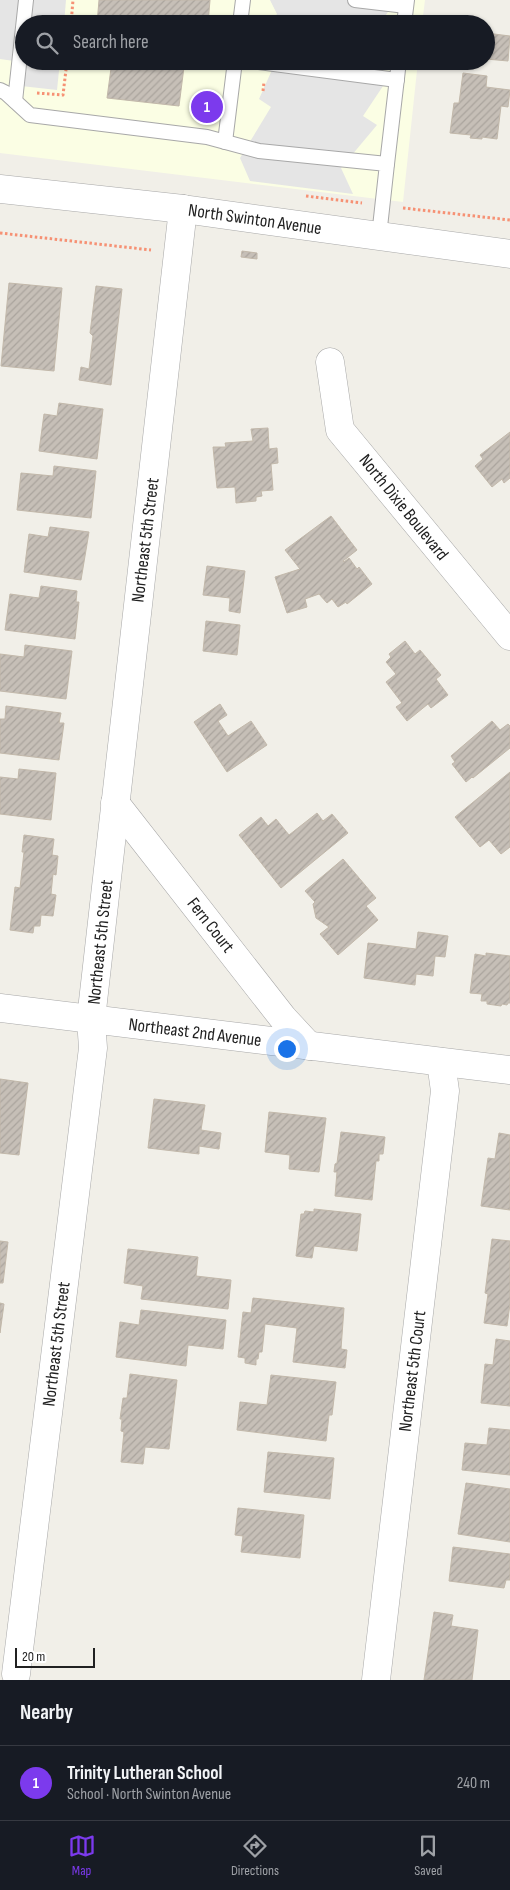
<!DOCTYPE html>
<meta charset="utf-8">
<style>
body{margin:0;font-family:"Sofia Sans Condensed",sans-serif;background:#242831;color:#f1f3f6}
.scale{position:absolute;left:15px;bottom:12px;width:80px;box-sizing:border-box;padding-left:5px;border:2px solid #212121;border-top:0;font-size:14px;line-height:18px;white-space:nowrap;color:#212121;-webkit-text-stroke:4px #fff;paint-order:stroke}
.you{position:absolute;left:286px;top:1048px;width:18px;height:18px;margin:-12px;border:4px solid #fff;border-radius:50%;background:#1a73e8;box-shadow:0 0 0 8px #1a73e833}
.badge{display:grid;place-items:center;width:32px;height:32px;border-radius:50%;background:#7c3aed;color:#fff;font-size:16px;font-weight:700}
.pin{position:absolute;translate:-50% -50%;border:2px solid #fff;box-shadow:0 1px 5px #0006}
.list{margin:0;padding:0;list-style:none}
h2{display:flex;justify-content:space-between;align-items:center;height:65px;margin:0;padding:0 20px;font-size:21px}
h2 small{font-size:16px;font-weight:400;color:#9ea1a6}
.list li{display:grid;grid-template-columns:32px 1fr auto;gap:15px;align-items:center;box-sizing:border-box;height:75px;padding:0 20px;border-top:1px solid #363941}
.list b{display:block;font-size:19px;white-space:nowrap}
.list p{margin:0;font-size:16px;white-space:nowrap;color:#9ea1a6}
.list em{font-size:16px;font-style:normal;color:#9ea1a6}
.icon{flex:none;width:28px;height:28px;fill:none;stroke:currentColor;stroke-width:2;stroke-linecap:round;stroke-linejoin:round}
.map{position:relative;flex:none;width:510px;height:1680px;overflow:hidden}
.search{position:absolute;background:#171b24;box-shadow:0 1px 4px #0004;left:15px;right:15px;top:15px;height:55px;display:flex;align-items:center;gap:12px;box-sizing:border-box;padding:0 18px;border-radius:28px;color:#9ea1a6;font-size:19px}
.sheet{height:140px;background:#171b24}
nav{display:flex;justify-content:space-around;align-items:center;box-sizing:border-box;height:70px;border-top:1px solid #363941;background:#171b24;font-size:14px;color:#9ea1a6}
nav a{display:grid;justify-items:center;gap:2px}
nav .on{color:#7c3aed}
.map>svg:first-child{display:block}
.education{fill:#fbfee4}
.parking{fill:#e5e5e5}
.building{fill:url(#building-hatch);stroke:#c2b8aa}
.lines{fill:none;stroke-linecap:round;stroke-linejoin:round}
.service-casing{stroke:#a8a8a8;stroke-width:16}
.minor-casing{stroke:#a8a8a8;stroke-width:29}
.tertiary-casing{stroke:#a8a8a8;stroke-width:29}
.path{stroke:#f69174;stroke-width:3;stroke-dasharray:2.5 2.5;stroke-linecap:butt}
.service{stroke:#fff;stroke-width:14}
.minor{stroke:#fff;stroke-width:28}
.tertiary{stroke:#fff;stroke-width:28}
.labels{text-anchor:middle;stroke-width:4;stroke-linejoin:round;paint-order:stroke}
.street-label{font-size:18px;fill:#212121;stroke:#fff}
</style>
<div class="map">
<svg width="510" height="1680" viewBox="0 0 510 1680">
<defs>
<pattern id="building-hatch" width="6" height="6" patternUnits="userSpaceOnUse" patternTransform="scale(1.25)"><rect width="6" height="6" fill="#c6bfb7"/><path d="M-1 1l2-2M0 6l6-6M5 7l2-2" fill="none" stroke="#aaa49d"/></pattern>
</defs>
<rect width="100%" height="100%" fill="#f1efe8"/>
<polygon class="education" points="0,0 425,0 422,24 24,24 24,61 418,61 403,202 0,153"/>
<g class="parking">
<polygon points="0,0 66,0 64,24 24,24 24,61 60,61 57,90 12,85 14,61 0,59"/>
<polygon points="270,0 383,0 388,12 379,24 270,24 277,14"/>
<polygon points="276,61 374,61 385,83 363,116 377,125 341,168 353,194 250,181 240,158 271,107 259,99"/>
</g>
<g class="building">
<polygon points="99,0 210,0 208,24 97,24"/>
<polygon points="486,33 510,36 508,61 486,59"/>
<polygon points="112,61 203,61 202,69 184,67 179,106 107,98"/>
<polygon points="463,73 487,76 486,87 510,90 508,107 501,106 497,139 482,137 482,139 470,138 471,135 450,133 454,103 459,103"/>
<polygon points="242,251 257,253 257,259 241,257"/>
<polygon points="9,283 62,288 54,371 1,366"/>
<polygon points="96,286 122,289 111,385 79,380 81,367 89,369 93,336 90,333"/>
<polygon points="59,403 103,409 97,459 39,451 44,414 57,416"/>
<polygon points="268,428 269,449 277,448 278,463 271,464 273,490 261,491 262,496 256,497 256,501 236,503 235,487 217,488 213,447 226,447 225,443 253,441 251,429"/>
<polygon points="510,432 510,478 504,483 502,479 492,487 475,466 483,459 480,455"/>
<polygon points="54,466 96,471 91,518 17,510 21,473 53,476"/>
<polygon points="331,516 357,550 343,561 344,562 349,558 357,569 359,567 372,584 347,604 346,602 338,607 332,599 327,603 319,594 305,599 307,607 287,613 275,577 300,569 285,550"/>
<polygon points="50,527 89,532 81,580 24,572 29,534 48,537"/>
<polygon points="207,566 245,571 240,613 229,611 230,598 203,595"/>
<polygon points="41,586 77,591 76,602 79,602 75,639 5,630 10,594 39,598"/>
<polygon points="206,621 240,625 237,655 203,651"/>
<polygon points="405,641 415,654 420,650 441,675 436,679 448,695 431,708 428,704 407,721 396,707 402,703 386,682 396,674 386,662 391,657 389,654"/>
<polygon points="25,645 72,651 66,699 0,691 0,654 24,657"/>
<polygon points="220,704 227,715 218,721 228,736 251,721 267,745 227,772 194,722"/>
<polygon points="6,706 61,713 59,723 64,723 59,760 0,753 0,719 5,719"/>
<polygon points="492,721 500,730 508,724 510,726 510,748 473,778 472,777 466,782 452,764 455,762 451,756"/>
<polygon points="19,769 56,773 51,820 0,814 0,777 18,779"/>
<polygon points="510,772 510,847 501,854 489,840 480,847 455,817"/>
<polygon points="317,813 323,821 332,814 348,833 281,888 239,835 261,817 268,826 276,819 289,835"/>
<polygon points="24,835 54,839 52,855 58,856 56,875 53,874 51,894 56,895 53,916 41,915 40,926 34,926 33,933 10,930 15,887 20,888 24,852 22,852"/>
<polygon points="343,859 376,898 366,906 378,920 338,955 320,934 329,927 316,918 313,904 315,902 305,891"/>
<polygon points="418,932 448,936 445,957 435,956 433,976 416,974 415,985 364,978 368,943 416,949"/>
<polygon points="486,953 510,956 510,1003 508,1003 507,1005 502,1004 501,1006 487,1004 487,1001 481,1001 482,994 470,993 475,954 486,956"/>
<polygon points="0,1079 28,1083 19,1155 0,1153"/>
<polygon points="154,1099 205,1105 201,1130 221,1133 219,1149 199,1146 199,1154 148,1148"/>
<polygon points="269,1112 326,1118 319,1172 289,1169 290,1155 265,1152"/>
<polygon points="341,1132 385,1137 383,1154 379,1154 379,1161 376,1161 372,1200 335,1196 337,1172 334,1172 335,1164 337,1163"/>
<polygon points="499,1133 510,1135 510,1210 481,1206 488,1158 495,1159"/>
<polygon points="314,1209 361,1214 357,1251 314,1246 312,1258 296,1256 301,1214 304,1214 305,1211 314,1212"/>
<polygon points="492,1239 510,1241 510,1304 507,1326 484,1323 488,1294 485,1293"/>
<polygon points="0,1241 8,1242 3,1283 0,1283"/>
<polygon points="128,1249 198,1257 196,1276 231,1280 228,1309 141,1299 143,1286 124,1283"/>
<polygon points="253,1298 344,1308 341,1349 347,1350 345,1368 293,1362 297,1328 265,1324 262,1352 259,1352 258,1359 256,1359 256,1365 245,1363 245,1358 238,1357 243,1312 251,1313"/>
<polygon points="0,1303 4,1304 0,1333"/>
<polygon points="141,1310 226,1320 223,1349 188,1345 186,1366 116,1357 120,1322 139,1325"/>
<polygon points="496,1339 510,1341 510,1406 481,1403 485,1364 493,1365"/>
<polygon points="130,1374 177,1380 169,1449 145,1447 143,1464 121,1462 124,1432 121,1431 122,1419 120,1419 123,1398 127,1398"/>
<polygon points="271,1375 336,1382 332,1415 329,1415 326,1441 237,1430 240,1402 267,1405"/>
<polygon points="489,1428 510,1430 510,1475 462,1470 465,1443 487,1445"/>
<polygon points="268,1452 334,1458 330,1499 264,1492"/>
<polygon points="466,1483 510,1489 510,1542 458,1534"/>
<polygon points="238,1508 304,1515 300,1558 241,1552 243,1536 235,1535"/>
<polygon points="453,1547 510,1554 510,1580 506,1580 504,1588 449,1581"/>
<polygon points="434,1612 453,1615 451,1626 478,1630 472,1680 424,1680"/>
</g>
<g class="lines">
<defs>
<g id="service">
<polyline points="355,0 406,6"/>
<polyline points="240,24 243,0"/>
<polyline points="404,24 407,0"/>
<polyline points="250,61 397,80"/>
<polyline points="0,90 6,93 30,115 207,137 259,151 387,164 379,236"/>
<polyline points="15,101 26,0"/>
<polyline points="225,142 235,61"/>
<polyline points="387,164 399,61"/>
</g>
<g id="minor">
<polyline points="330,362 340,430 510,636"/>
<polyline points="115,803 283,1018 309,1046"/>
<polyline points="16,1674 93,1048 91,1019 183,209"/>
<polyline points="376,1680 445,1091 441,1062"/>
</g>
<g id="tertiary">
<polyline points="0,189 183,209 510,254"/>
<polyline points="0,1008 510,1070"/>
</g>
</defs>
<use href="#service" class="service-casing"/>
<use href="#minor" class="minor-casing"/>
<use href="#tertiary" class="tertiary-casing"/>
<g class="path">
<polyline points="71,24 73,0"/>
<polyline points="263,91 264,82"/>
<polyline points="37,93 63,95 67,61"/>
<polyline points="306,196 362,203"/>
<polyline points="403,208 510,220"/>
<polyline points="0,233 151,250"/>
</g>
<use href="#service" class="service"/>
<use href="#minor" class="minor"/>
<use href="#tertiary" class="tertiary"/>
</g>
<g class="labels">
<g class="street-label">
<text transform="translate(255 219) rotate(8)" y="6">North Swinton Avenue</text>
<text transform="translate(404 507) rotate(51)" y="6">North Dixie Boulevard</text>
<text transform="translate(145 540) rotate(-83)" y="6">Northeast 5th Street</text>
<text transform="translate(211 925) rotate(52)" y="6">Fern Court</text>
<text transform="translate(100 942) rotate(-84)" y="6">Northeast 5th Street</text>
<text transform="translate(195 1032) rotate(7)" y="6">Northeast 2nd Avenue</text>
<text transform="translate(56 1344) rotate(-83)" y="6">Northeast 5th Street</text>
<text transform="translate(412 1371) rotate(-83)" y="6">Northeast 5th Court</text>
</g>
</g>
</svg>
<div class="scale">20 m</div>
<div class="you"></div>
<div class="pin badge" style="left:207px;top:107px">1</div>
<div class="search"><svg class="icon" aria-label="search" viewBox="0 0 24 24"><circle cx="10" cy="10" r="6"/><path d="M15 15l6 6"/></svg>Search here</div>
</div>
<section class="sheet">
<h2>Nearby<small></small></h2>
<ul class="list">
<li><span class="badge">1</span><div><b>Trinity Lutheran School</b><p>School · North Swinton Avenue</p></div><em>240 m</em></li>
</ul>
</section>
<nav>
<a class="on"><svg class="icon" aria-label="map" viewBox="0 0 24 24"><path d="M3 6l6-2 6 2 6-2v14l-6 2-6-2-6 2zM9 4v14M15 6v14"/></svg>Map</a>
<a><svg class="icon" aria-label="directions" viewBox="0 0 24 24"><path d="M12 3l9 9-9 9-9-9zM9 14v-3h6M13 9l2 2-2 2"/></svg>Directions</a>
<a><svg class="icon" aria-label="saved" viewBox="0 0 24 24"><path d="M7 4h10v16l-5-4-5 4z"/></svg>Saved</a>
</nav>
